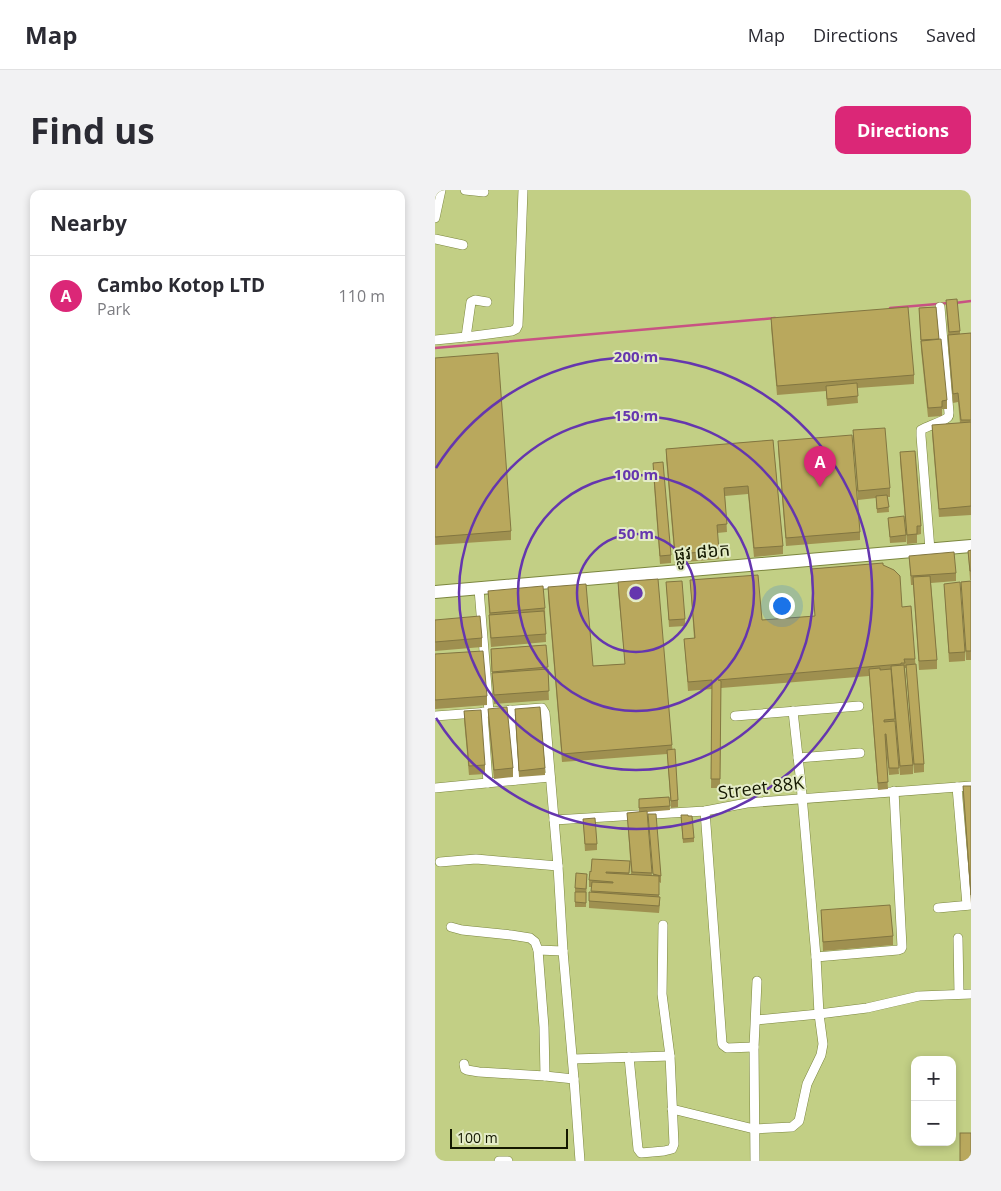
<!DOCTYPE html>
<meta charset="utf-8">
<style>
body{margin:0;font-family:"Open Sans","Noto Sans Khmer",sans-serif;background:#f2f2f3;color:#2b2b33}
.controls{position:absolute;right:15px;bottom:15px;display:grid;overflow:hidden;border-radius:10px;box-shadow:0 2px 8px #0003}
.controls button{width:45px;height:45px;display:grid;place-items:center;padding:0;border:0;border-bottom:1px solid #e1e1e2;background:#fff;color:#2b2b33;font:25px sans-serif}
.scale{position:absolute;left:15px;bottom:12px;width:118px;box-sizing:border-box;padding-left:5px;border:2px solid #141800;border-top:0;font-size:14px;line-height:18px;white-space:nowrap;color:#141800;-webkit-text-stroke:4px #e4ecc7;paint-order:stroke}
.you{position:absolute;left:346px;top:415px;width:18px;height:18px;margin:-12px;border:4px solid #fff;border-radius:50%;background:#1a73e8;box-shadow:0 0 0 8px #1a73e833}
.badge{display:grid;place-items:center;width:32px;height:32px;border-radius:50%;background:#db2777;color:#fff;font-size:16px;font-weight:700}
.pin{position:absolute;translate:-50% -41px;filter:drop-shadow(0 1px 2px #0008)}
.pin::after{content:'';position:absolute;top:26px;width:18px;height:15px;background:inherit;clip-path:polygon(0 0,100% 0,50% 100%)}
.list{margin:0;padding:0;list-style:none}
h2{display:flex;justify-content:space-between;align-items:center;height:65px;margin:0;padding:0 20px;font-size:21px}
h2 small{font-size:16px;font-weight:400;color:#7c7c81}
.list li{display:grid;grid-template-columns:32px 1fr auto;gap:15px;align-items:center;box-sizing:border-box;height:80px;padding:0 20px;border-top:1px solid #e1e1e2}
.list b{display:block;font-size:19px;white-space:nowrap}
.list p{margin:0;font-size:16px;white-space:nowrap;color:#7c7c81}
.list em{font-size:16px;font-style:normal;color:#7c7c81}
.map{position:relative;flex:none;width:536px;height:971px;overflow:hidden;border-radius:10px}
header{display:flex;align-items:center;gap:30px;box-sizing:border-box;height:70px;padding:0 25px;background:#fff;border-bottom:1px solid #e1e1e2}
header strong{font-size:24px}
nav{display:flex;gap:28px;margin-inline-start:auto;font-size:18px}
.intro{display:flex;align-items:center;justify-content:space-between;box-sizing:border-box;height:120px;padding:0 30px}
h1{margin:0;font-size:35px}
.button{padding:12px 22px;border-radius:10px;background:#db2777;color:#fff;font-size:18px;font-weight:700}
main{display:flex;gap:30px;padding:0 30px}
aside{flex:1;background:#fff;border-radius:10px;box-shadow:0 2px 8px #0003}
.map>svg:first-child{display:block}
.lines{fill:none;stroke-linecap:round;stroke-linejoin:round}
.stream{stroke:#c85283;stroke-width:2.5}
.street-casing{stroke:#7b863e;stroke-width:10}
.secondary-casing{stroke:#7b863e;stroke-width:14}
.street{stroke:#fff;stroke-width:9}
.secondary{stroke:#fff;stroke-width:12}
.wall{fill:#9f9050}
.building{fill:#b9a85d;stroke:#827641}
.ring{fill:none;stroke:#6536ae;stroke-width:2.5}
.labels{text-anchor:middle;stroke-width:4;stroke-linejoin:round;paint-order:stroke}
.street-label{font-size:18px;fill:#141800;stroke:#e4ecc7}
.centre{fill:#6536ae;stroke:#e4ecc7;stroke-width:2.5}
.ring-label{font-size:15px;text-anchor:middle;font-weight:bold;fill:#6536ae;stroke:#e4ecc7;stroke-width:4;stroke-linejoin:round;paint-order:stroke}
</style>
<header>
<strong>Map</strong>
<nav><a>Map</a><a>Directions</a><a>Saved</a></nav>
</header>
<div class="intro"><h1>Find us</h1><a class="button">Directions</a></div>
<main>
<aside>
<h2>Nearby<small></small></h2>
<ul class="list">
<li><span class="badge">A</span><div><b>Cambo Kotop LTD</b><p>Park</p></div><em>110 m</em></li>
</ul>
</aside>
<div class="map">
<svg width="536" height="971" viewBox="0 0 536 971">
<rect width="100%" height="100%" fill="#c2cf85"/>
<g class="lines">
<g class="stream">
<polyline points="520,113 536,111"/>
<polyline points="455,118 514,113"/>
<polyline points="0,158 340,128"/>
</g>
<defs>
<g id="street">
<polyline points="30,0 49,2"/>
<polyline points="0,28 6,0"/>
<polyline points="0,49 28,55"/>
<polyline points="31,147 36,112 40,110 52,112"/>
<polyline points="0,150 31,147 77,141 81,139 83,135 88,0"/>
<path d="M 495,360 L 486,246 L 486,240 C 492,236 510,231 513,227 C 514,226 514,224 514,223 L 505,117"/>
<polyline points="44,399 54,522"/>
<polyline points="75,520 80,590"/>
<polyline points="48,522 53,593"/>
<polyline points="0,526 107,518 110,523 123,676 128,761 139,889 145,971"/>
<polyline points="300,526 424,516"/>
<polyline points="363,568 425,563"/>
<polyline points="522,597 532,715"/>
<polyline points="0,598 115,587"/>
<polyline points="270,621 287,853 288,855 292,858 319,857"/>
<polyline points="119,630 270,621 312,613 536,596"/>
<polyline points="5,672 41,669 123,676"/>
<polyline points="503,718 536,715"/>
<polyline points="16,737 27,740 76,745 95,748 100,752 103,760 128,761"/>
<polyline points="523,748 524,804"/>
<polyline points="103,760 109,837 110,886 139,889"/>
<polyline points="381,767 463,760 466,759 467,757 459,601"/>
<polyline points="321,830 384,824 432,818 484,806 536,804"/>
<polyline points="194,867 203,959 206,963 229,961 237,959 239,954 235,866 227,804 228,735"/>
<polyline points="138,869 235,866"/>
<polyline points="29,874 30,879 32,880 44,882 110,886"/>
<polyline points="237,919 319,939 357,937 364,931 372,894 386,865 388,854 384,824 381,767 366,594 358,521"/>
<polyline points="64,971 73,971"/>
<polyline points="320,971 319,857 322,791"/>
</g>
<polyline id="secondary" points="0,402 536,356"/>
</defs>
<use href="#street" class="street-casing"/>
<use href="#secondary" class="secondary-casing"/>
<use href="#street" class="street"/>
<use href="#secondary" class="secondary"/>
</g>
<g class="wall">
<polygon points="511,110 525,141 525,144 536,143 536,325 504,327 497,244 497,235 525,233 523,212 518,213 513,154 513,145"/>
<polygon points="501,117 504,150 512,210 512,219 507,219 507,226 493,227 486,160 484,118"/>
<polygon points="336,128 479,185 479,194 422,198 423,213 392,216 391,201 342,205 336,137"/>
<polygon points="0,168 76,341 76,350 0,355"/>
<polygon points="418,240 455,298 455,307 453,307 454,322 442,323 441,308 423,310 418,249"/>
<polygon points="338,250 348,356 348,364 319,367 313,304 290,306 292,342 282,343 284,369 240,373 231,268 231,259"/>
<polygon points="343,251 425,342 425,350 351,356 343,260"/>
<polygon points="465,262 486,336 486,344 482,345 482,353 472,354 465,271"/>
<polygon points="218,273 236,365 236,373 225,374 218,282"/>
<polygon points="453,328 471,345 471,352 455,353"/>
<polygon points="536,360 536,390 535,390 533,361"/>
<polygon points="474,366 521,383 521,391 496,393 502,470 502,479 484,480 478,395 476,395"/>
<polygon points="448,375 467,417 480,469 489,574 489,582 479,583 471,478 470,478 478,575 478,584 465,585 456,484 464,584 454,585 450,551 453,599 443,600 434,486 286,498 285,598 276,598 277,499 253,501 249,449 259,448 255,390 327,430 380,426 376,379"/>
<polygon points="536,391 536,470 531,470 526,392"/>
<polygon points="183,392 237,555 243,610 243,617 236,618 232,564 127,572 113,406 113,397 158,476 190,474 183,401"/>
<polygon points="231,392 250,429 250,436 234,437"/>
<polygon points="509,394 530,462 530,471 514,472"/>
<polygon points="53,401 110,418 111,452 56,457 54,434 54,425"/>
<polygon points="0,430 47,448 47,457 0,461"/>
<polygon points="111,455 114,510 59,514 56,459"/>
<polygon points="0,464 52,506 52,515 0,519"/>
<polygon points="53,519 78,578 78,587 59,589 53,528"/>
<polygon points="80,519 110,578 110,585 84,587"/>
<polygon points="29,521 50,575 50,584 34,585 29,530"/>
<polygon points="528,596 536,596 536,714 528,605"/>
<polygon points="234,607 235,620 212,622 217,686 218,686 213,624 226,686 226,693 224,692 224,707 225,714 224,723 154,718 154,711 156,702 156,697 154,697 154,690 195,671 194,684 196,684 192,623 204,622 204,609"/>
<polygon points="148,629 162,654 162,660 150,661"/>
<polygon points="246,630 259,648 259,652 248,653"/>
<polygon points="152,684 151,717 140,717 140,698"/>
<polygon points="386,720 458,746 458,755 388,761"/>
</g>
<g class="building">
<polygon points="522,109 525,141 514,142 511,110"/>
<polygon points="473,117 479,185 342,196 336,128"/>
<polygon points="501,117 504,149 486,150 484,118"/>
<polygon points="536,143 536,230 526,230 523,203 518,204 513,145"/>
<polygon points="506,149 512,210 507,211 507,217 493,218 486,151"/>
<polygon points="63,163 76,341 0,347 0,168"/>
<polygon points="422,193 423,206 392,209 391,196"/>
<polygon points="536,232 536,316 504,319 497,235"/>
<polygon points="450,238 455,298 423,301 418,240"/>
<polygon points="417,245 425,342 351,348 343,251"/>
<polygon points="338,250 348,356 319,358 313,296 289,298 292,334 282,335 284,361 240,364 231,259"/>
<polygon points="480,261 486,336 482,336 482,344 472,345 465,262"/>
<polygon points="228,272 236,365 225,366 218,273"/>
<polygon points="452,305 454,317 442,319 441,306"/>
<polygon points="469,326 471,345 455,347 453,328"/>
<polygon points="536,360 536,381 535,381 533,361"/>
<polygon points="519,362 521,383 476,386 474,366"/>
<polygon points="448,373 448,375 459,380 465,386 467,417 476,416 480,469 469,469 470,473 466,473 466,474 283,490 286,491 285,589 276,589 277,490 253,492 249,449 260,448 255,390 323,385 327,430 380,426 376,379"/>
<polygon points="495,386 502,470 484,471 478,387"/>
<polygon points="223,389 237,555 127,564 113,397 151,394 158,476 190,474 183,392"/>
<polygon points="247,391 250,429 234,430 231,392"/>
<polygon points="536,391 536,461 531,461 526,392"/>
<polygon points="525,392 530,462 514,463 509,394"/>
<polygon points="108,396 110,418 55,423 53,401"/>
<polygon points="109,421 111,444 56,448 54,425"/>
<polygon points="45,426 47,448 0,452 0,430"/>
<polygon points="111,455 113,477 57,482 56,459"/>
<polygon points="48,461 52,506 0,510 0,464"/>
<polygon points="481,474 489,574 479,574 471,475"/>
<polygon points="469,475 478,575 465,576 456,476"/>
<polygon points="445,478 445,480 456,479 460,529 449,530 449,532 460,531 464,578 454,578 451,544 450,544 453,592 443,593 434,479"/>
<polygon points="113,479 114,501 59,505 57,483"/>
<polygon points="72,517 78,578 59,580 53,519"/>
<polygon points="105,517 110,578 84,581 80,519"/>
<polygon points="46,520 50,575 34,576 29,521"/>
<polygon points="240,559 243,610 236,611 232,560"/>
<polygon points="528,596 536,596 536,705"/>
<polygon points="234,607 235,616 204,618 204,609"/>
<polygon points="212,621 217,683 197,682 192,623"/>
<polygon points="213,624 221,624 226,686 218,684"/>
<polygon points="246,625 253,625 253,626 257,626 259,648 248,649"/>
<polygon points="160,628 162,654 150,654 148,629"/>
<polygon points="157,669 195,671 194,683 171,682 171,683 224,686 224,705 156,701 157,692 178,693 178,692 154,690 155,681 156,682"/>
<polygon points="141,683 152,684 151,699 140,698"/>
<polygon points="140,702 151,702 151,713 140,712"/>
<polygon points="154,702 225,707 224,716 154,711"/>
<polygon points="455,715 458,746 388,752 386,720"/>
<rect x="525" y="943" width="11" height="28"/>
</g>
<g class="ring">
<circle cx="201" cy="403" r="59"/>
<circle cx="201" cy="403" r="118"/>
<circle cx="201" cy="403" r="177"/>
<path d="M1 278A236 236 0 1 1 1 528"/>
</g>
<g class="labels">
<g class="street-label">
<text transform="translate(267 362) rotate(-5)" y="6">ផ្លូវ ៨៦ក</text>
<text transform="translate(326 598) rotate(-7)" y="6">Street 88K</text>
</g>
</g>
<circle cx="201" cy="403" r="8" class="centre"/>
<g class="ring-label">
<text x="201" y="172">200 m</text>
<text x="201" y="231">150 m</text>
<text x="201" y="290">100 m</text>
<text x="201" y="349">50 m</text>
</g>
</svg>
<div class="controls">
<button>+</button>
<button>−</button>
</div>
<div class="scale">100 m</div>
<div class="you"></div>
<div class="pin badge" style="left:385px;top:297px">A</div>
</div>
</main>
